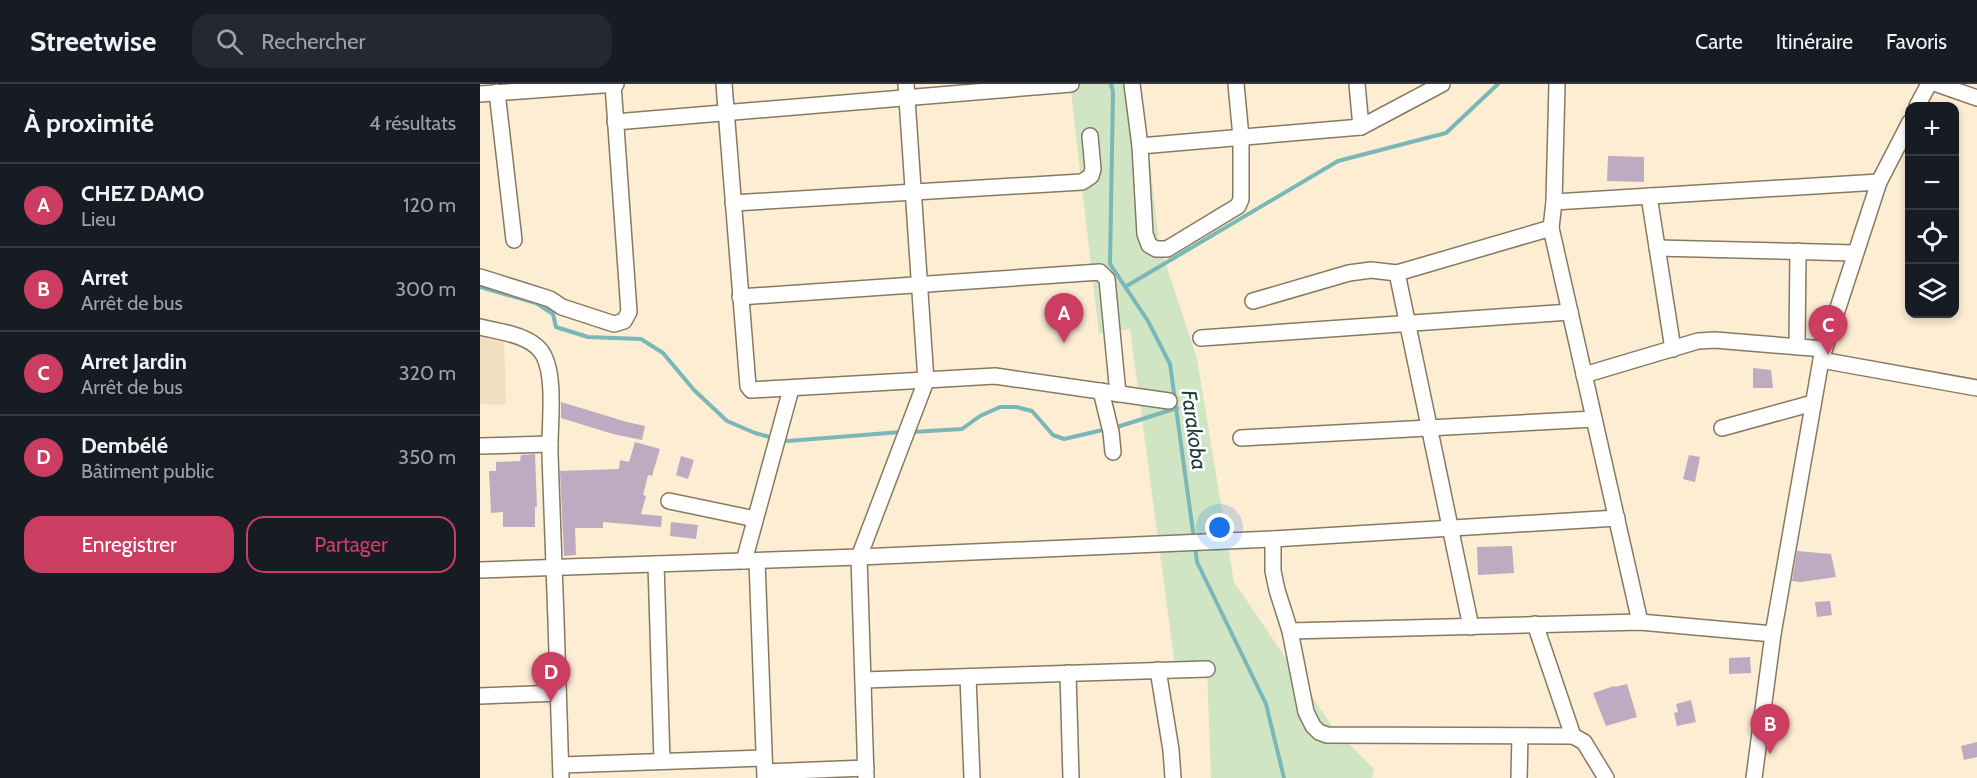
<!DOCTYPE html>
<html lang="fr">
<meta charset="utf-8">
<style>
body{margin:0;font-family:Cabin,sans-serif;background:#242831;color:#f1f3f6}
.controls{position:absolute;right:18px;top:18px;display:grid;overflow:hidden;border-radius:12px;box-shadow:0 3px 9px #0003}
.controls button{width:54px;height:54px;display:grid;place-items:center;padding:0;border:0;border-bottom:2px solid #363941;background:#171b24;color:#f1f3f6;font:30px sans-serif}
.you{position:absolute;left:740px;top:444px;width:21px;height:21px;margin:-15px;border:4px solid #fff;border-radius:50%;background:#1a73e8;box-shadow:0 0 0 9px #1a73e833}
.badge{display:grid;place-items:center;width:39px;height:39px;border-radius:50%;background:#cc3d62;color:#fff;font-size:20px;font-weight:700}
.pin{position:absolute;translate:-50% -50px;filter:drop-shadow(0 2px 3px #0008)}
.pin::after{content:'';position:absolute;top:32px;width:21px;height:18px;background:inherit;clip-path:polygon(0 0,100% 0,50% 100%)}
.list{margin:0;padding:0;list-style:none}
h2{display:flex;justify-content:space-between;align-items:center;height:78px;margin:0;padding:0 24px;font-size:26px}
h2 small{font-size:20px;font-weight:400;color:#9ea1a6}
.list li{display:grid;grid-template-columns:39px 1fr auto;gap:18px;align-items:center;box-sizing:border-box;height:84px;padding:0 24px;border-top:2px solid #363941}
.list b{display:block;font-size:22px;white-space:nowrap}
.list p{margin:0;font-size:20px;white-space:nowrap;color:#9ea1a6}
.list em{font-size:20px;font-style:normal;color:#9ea1a6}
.actions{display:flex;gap:12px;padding:18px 24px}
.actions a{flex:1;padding:14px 0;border:2px solid #cc3d62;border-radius:18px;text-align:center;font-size:21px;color:#cc3d62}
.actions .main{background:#cc3d62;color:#fff}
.icon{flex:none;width:33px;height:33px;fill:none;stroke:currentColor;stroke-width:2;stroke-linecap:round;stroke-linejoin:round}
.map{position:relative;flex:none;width:1497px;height:694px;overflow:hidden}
header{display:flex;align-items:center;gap:36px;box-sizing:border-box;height:84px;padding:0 30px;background:#171b24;border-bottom:2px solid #363941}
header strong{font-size:28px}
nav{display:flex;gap:33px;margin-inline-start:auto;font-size:21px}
.search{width:420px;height:54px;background:#242831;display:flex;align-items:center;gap:15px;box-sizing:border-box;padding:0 21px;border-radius:18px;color:#9ea1a6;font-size:22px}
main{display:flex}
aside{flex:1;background:#171b24}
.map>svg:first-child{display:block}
.built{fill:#f2dfbf}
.green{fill:#d0e5c3}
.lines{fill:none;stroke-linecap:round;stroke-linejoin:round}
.stream{stroke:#79b7b9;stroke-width:4}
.building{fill:#bdabc1}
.minor-casing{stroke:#877962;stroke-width:18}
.minor{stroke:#fff;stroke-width:15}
.labels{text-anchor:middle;stroke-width:5;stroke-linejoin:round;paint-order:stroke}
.water-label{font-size:21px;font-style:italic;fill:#19393a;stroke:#fff}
</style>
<header>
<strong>Streetwise</strong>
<div class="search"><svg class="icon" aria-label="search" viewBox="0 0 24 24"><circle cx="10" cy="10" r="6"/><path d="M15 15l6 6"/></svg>Rechercher</div>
<nav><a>Carte</a><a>Itinéraire</a><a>Favoris</a></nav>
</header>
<main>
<aside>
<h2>À proximité<small>4 résultats</small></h2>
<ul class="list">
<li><span class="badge">A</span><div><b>CHEZ DAMO</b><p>Lieu</p></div><em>120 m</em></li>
<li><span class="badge">B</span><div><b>Arret</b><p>Arrêt de bus</p></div><em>300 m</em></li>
<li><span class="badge">C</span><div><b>Arret Jardin</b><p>Arrêt de bus</p></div><em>320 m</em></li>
<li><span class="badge">D</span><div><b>Dembélé</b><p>Bâtiment public</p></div><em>350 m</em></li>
</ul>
<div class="actions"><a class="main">Enregistrer</a><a>Partager</a></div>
</aside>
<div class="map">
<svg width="1497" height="694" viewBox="0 0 1497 694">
<rect width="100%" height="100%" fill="#fcedd3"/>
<polygon class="built" points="0,247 24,254 26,321 0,320"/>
<polygon class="green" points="590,0 661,0 679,159 717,275 754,498 854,645 894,685 892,694 731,694 727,584 695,582 650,245 619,250"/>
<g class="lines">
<g class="stream">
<polyline points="631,0 633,8 630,180 668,237 690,280 714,455"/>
<polyline points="0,203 56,219 73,230 76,243 108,253 161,255 183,269 214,306 247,337 275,349 293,354"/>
<polyline points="645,203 858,77 966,49 1018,0"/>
<polyline points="634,344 697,324"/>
<polyline points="432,348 482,345 500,332 520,323 536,323 552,327 573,351 584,355 627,345"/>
<polyline points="300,356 308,357 421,348"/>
<polyline points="715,462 717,478 786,620 804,694"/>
</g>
</g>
<g class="building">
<polygon points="1128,72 1164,73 1164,98 1127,97"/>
<polygon points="1273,284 1291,286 1293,304 1273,304"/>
<polygon points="81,318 147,338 165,342 162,356 133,350 81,334"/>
<polygon points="155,358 180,365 172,392 168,391 163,411 166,412 161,430 182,432 181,443 123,438 123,444 95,444 96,471 84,472 80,387 139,385 140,376 149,378"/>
<polygon points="55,370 57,423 55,423 55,443 23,443 23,428 11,429 9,387 16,387 16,378 40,377 41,371"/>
<polygon points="1209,371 1220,373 1215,398 1203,395"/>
<polygon points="201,372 214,376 208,395 196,391"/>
<polygon points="191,438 218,441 216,455 190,452"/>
<polygon points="1032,462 1034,489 998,491 997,463"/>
<polygon points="1317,467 1351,470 1356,493 1321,498 1312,497"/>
<polygon points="1350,517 1352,531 1337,533 1335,518"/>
<polygon points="1270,573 1271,589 1249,590 1249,574"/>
<polygon points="1147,600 1157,633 1126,642 1113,609 1134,602 1135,603"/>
<polygon points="1211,616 1216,638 1197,642 1194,629 1198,628 1196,620"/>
<polygon points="1497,658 1497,673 1484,676 1481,662"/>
</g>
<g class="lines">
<defs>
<g id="minor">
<polyline points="244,0 268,302 271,306 515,292 689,317"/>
<polyline points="652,0 660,62 665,150 669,161 676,165 687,165 758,122 761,115 761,53 756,0"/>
<polyline points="877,0 881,43"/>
<polyline points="1077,0 1074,118 1071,144 1160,538"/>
<polyline points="1457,0 1497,14"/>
<polyline points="17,8 34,156"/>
<polyline points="0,10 136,0"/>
<polyline points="1437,22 1449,0"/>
<polyline points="135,38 591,0"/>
<polyline points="660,62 881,43 962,0"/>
<polyline points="1169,112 1193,265"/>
<polyline points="1074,118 1399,98"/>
<polyline points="253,119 602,98 611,92 613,85 610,52"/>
<polyline points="1177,164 1375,169"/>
<polyline points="917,189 991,543"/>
<polyline points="0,193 70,215 82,223 134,240 144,237 149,228 133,0"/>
<polyline points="260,213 620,188 627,195 638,310"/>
<polyline points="773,217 869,189 891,186 917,189 1071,144"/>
<path d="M 0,243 C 20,248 54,251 64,272 C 76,296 69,343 70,371 C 74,479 78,586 81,694"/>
<polyline points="721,254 1090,228"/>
<polyline points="1317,263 1318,167"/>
<polyline points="1341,276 1497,304"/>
<polyline points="1104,291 1218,257 1235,256 1344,265"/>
<polyline points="621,307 631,348 633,368"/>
<polyline points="1242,344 1333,319"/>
<polyline points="761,354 1114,335"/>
<polyline points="0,362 70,360"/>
<polyline points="189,417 275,435"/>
<polyline points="793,455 793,487 797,506 810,547 826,628 833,642 839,648 847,651 1093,652 1104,658 1126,694"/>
<polyline points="264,477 311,305"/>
<polyline points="277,477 285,694"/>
<polyline points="176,480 182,677"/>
<polyline points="0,486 379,473 793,455 1137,434"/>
<polyline points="1055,540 1093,652"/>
<polyline points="810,547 1160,538 1293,550"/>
<polyline points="678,586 691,666 693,694"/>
<polyline points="588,589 591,694"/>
<polyline points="488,593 492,694"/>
<polyline points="383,596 727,585"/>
<polyline points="0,612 78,609"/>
<polyline points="81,681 284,674"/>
<polyline points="285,688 386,684"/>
<polyline points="386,694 379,473 446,297 426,0"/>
<polyline points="1039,694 1040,652"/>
<polyline points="1274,694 1293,550 1341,276 1399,98 1430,38"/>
</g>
</defs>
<use href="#minor" class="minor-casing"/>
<use href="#minor" class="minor"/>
</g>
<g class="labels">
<g class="water-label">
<text transform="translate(714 346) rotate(82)" y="7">Farakoba</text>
</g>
</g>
</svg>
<div class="controls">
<button>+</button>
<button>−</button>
<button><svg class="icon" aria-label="locate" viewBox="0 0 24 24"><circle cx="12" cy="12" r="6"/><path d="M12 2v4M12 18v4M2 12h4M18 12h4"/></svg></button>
<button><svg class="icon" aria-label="layers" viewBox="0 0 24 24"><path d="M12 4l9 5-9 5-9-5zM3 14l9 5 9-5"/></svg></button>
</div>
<div class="you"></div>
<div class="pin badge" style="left:584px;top:259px">A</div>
<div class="pin badge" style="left:1290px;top:670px">B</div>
<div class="pin badge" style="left:1348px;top:271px">C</div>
<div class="pin badge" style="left:71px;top:618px">D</div>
</div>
</main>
